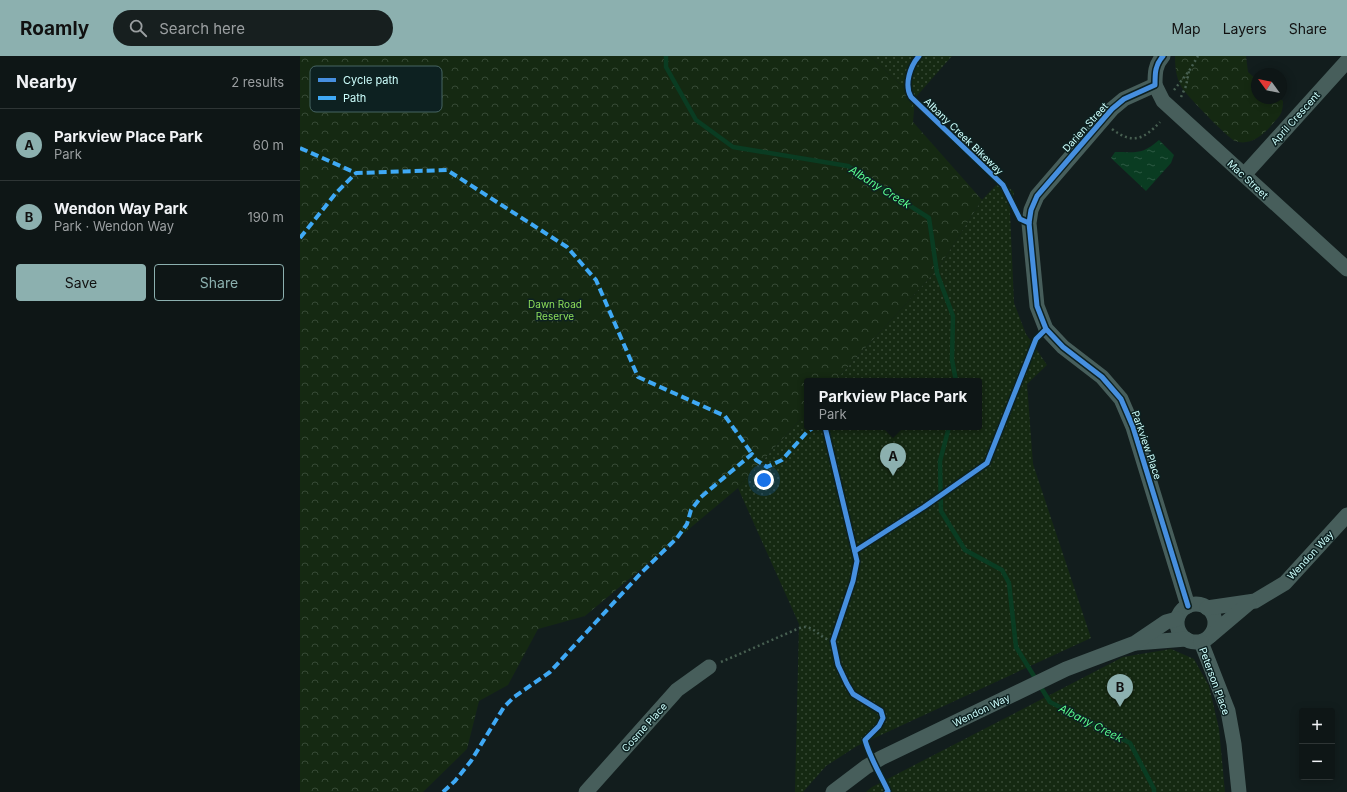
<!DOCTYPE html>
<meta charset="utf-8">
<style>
body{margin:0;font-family:Inter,sans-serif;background:#171f1f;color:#f1f3f6}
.controls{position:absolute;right:12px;bottom:12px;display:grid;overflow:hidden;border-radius:4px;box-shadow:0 2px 10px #0003}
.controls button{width:36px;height:36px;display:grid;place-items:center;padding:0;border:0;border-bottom:1px solid #2e3535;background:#0e1616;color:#f1f3f6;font:20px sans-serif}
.compass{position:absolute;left:951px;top:12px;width:36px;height:36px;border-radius:50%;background:#0e1616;box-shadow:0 2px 10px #0003;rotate:303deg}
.you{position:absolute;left:464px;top:424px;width:14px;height:14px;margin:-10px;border:3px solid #fff;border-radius:50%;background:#1a73e8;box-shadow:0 0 0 6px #1a73e833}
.badge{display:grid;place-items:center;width:26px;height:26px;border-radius:50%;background:#8cb0af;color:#111;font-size:13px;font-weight:700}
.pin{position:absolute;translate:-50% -33px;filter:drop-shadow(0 1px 2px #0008)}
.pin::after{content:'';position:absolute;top:21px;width:14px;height:12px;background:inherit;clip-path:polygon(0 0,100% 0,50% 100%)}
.popup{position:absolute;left:504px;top:322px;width:178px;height:52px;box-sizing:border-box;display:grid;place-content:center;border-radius:4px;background:#0e1616;filter:drop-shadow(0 1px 3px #0005);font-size:13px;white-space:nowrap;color:#9b9fa1}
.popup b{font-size:15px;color:#f1f3f6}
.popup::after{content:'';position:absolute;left:50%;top:100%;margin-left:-8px;border:8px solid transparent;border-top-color:#0e1616}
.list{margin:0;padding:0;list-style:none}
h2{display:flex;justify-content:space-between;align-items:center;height:52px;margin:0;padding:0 16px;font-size:17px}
h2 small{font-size:13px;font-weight:400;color:#9b9fa1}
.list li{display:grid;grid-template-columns:26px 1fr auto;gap:12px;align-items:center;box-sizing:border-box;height:72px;padding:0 16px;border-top:1px solid #2e3535}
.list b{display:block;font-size:15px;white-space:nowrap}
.list p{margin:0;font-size:13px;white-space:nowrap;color:#9b9fa1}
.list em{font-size:13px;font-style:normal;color:#9b9fa1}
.actions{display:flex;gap:8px;padding:12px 16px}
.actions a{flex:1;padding:9px 0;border:1px solid #8cb0af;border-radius:4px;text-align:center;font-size:14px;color:#8cb0af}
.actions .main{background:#8cb0af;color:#111}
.icon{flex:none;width:22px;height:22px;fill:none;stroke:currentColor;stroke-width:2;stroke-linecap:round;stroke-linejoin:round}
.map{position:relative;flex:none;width:1047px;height:736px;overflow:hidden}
header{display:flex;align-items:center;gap:24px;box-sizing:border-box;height:56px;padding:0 20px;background:#8cb0af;color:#111}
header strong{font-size:19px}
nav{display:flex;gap:22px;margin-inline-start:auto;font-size:14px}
.search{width:280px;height:36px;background:#171f1f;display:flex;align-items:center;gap:10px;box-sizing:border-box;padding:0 14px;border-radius:22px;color:#9b9fa1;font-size:15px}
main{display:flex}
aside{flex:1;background:#0e1616}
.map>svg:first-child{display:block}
.forest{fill:url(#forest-crowns)}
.park{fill:url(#park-dots)}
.water{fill:url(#water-ripples)}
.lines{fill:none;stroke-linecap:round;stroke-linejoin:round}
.stream{stroke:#0a3c22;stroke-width:4.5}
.path{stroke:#475f51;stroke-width:2.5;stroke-dasharray:2 3;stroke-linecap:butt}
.minor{stroke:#475e5b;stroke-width:15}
.quiet{stroke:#3fa9f5;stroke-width:4;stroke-dasharray:8 4;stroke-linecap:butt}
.cycleway-casing{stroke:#0d2121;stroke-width:8}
.cycleway{stroke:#468fdf;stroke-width:5}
.labels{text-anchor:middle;stroke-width:3;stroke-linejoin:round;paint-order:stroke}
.street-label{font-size:10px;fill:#cdfffd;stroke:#0d2121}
.park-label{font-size:10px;fill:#8edf59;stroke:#0d2121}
.water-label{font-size:11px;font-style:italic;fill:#5bff8f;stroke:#0d2121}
.key{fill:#0d2121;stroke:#476463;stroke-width:1}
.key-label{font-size:11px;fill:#cdfffd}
</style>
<header>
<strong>Roamly</strong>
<div class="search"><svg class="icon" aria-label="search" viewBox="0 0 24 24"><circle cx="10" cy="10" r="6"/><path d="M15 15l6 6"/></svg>Search here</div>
<nav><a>Map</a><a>Layers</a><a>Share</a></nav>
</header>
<main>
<aside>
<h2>Nearby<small>2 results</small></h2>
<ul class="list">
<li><span class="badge">A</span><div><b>Parkview Place Park</b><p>Park</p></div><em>60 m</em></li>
<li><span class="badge">B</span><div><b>Wendon Way Park</b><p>Park · Wendon Way</p></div><em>190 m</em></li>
</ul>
<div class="actions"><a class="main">Save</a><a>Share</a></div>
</aside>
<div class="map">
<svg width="1047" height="736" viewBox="0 0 1047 736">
<defs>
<pattern id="forest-crowns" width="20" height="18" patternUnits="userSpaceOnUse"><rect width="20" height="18" fill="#152912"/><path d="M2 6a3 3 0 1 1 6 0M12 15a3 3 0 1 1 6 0" fill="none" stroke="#364935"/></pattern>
<pattern id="park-dots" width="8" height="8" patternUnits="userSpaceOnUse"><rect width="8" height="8" fill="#152912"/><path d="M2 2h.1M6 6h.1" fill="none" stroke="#364935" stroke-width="1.8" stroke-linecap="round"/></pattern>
<pattern id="water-ripples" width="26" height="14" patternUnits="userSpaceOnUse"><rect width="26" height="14" fill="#0a3c22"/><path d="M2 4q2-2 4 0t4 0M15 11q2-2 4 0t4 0" fill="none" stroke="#2c5943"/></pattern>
</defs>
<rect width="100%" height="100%" fill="#121d1d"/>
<g class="forest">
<polygon points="0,0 570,0 615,42 613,66 682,144 638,213 535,325 507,325 507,356 438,432 285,560 238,573 208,629 179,645 167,693 123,736 0,736"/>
<path d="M 875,0 L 946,0 L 948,16 L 957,24 L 957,42 L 979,42 L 983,45 C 983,60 978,61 970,71 C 961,81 948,90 935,85 C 928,82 884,37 881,30 C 876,21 875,10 875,0 Z"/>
</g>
<g class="park">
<polygon points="570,0 652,0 615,42"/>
<polygon points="701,124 714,136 710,156 714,247 726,278 747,309 727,328 733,408 791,582 557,690 526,710 503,736 495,736 499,568 438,432 507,356 507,371 679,371 679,325 535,325 638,213 682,144"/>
<polygon points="871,593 894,603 909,630 919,673 925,736 566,736 572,731 823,601"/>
</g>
<path class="water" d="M 859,84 L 874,99 L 871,107 L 846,135 L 811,102 L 815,96 C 836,96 842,99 859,84 Z"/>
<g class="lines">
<g class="stream">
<polyline points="366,0 366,11 396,64 433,91 548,110 629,162 637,217 653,260 652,304 656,325"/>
<polyline points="649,371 640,405 641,455 665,494 702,514 709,527 716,591 750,646 830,687 854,733 854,736"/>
</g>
<g class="path">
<polyline points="874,34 889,15 898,0"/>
<polyline points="881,41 886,30 889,15"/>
<path d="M 812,73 C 833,89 844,83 860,66"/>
<path d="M 421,606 L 502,571 C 516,570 518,582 533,585"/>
</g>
<g class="minor">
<path d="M 863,0 C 855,9 855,17 855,29 L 824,43 L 812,53 L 737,140 L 731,154 L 729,167 L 737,250 L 746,273 L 763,291 L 802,321 L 821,343 L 833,371 L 888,550"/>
<polyline points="855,29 863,45 1047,213"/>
<polyline points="944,119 1047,5"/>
<circle cx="896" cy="567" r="19"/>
<polyline points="907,552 955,545 985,527 1047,459"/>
<polyline points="910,580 949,547"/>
<polyline points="901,586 928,655 934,688 939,736"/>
<polyline points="836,587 886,583"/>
<polyline points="286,736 377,634 409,611"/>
<polyline points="533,736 566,711 581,702 766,613 835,587 866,566 877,563"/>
</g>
<g class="quiet">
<polyline points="0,92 56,117 147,114 267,191 296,224 338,321 425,360 452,398"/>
<polyline points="0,182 36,137 56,117"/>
<polyline points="143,736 155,725 171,705 204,651 214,641 250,616 341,517 377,482 387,468 391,454 401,441 452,398 456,404 467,411 482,404 507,376 514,371"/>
</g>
<defs>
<g id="cycleway">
<path d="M 619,0 C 610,10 604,29 611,41 L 703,129 L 720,163 L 729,167"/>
<path d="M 863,0 C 855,9 855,17 855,29 L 824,43 L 812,53 L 737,140 L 731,154 L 729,167 L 737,250 L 746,273 L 763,291 L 802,321 L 821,343 L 833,371 L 888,550"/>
<path d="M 525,371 L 557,505 L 553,525 L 533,585 L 538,609 L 547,628 L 553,638 L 581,655 L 583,662 L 579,670 L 565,684 C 570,702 580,718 588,735 L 587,736"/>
<polyline points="555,495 624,451 687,407 736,283 746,273"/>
</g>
</defs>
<use href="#cycleway" class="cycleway-casing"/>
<use href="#cycleway" class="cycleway"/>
</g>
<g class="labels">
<g class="street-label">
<text transform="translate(995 62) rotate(-48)" y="4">April Crescent</text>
<text transform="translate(785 71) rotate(-48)" y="4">Darien Street</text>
<text transform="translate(664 80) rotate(44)" y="4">Albany Creek Bikeway</text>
<text transform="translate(948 123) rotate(43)" y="4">Mac Street</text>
<text transform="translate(847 389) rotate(71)" y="4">Parkview Place</text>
<text transform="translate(1010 499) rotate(-47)" y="4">Wendon Way</text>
<text transform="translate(915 625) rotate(70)" y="4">Peterson Place</text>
<text transform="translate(681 654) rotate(-26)" y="4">Wendon Way</text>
<text transform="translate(344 671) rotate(-48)" y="4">Cosme Place</text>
</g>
<g class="park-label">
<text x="255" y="252">Dawn Road<tspan x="255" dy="12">Reserve</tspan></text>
</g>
<g class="water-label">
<text transform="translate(580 131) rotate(32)" y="4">Albany Creek</text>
<text transform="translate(791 667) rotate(27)" y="4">Albany Creek</text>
</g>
</g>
<rect x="10" y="10" width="132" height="46" rx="6" class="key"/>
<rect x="18" y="22" width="18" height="4" fill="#468fdf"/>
<rect x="18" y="40" width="18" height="4" fill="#3fa9f5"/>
<g class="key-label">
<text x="43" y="28">Cycle path</text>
<text x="43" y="46">Path</text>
</g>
</svg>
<div class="controls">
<button>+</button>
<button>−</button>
</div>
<svg class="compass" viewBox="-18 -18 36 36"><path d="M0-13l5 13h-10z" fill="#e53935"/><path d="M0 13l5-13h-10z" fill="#9b9fa1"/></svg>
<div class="you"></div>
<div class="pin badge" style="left:593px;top:420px">A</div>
<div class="popup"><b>Parkview Place Park</b>Park</div>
<div class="pin badge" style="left:820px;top:651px">B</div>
</div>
</main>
